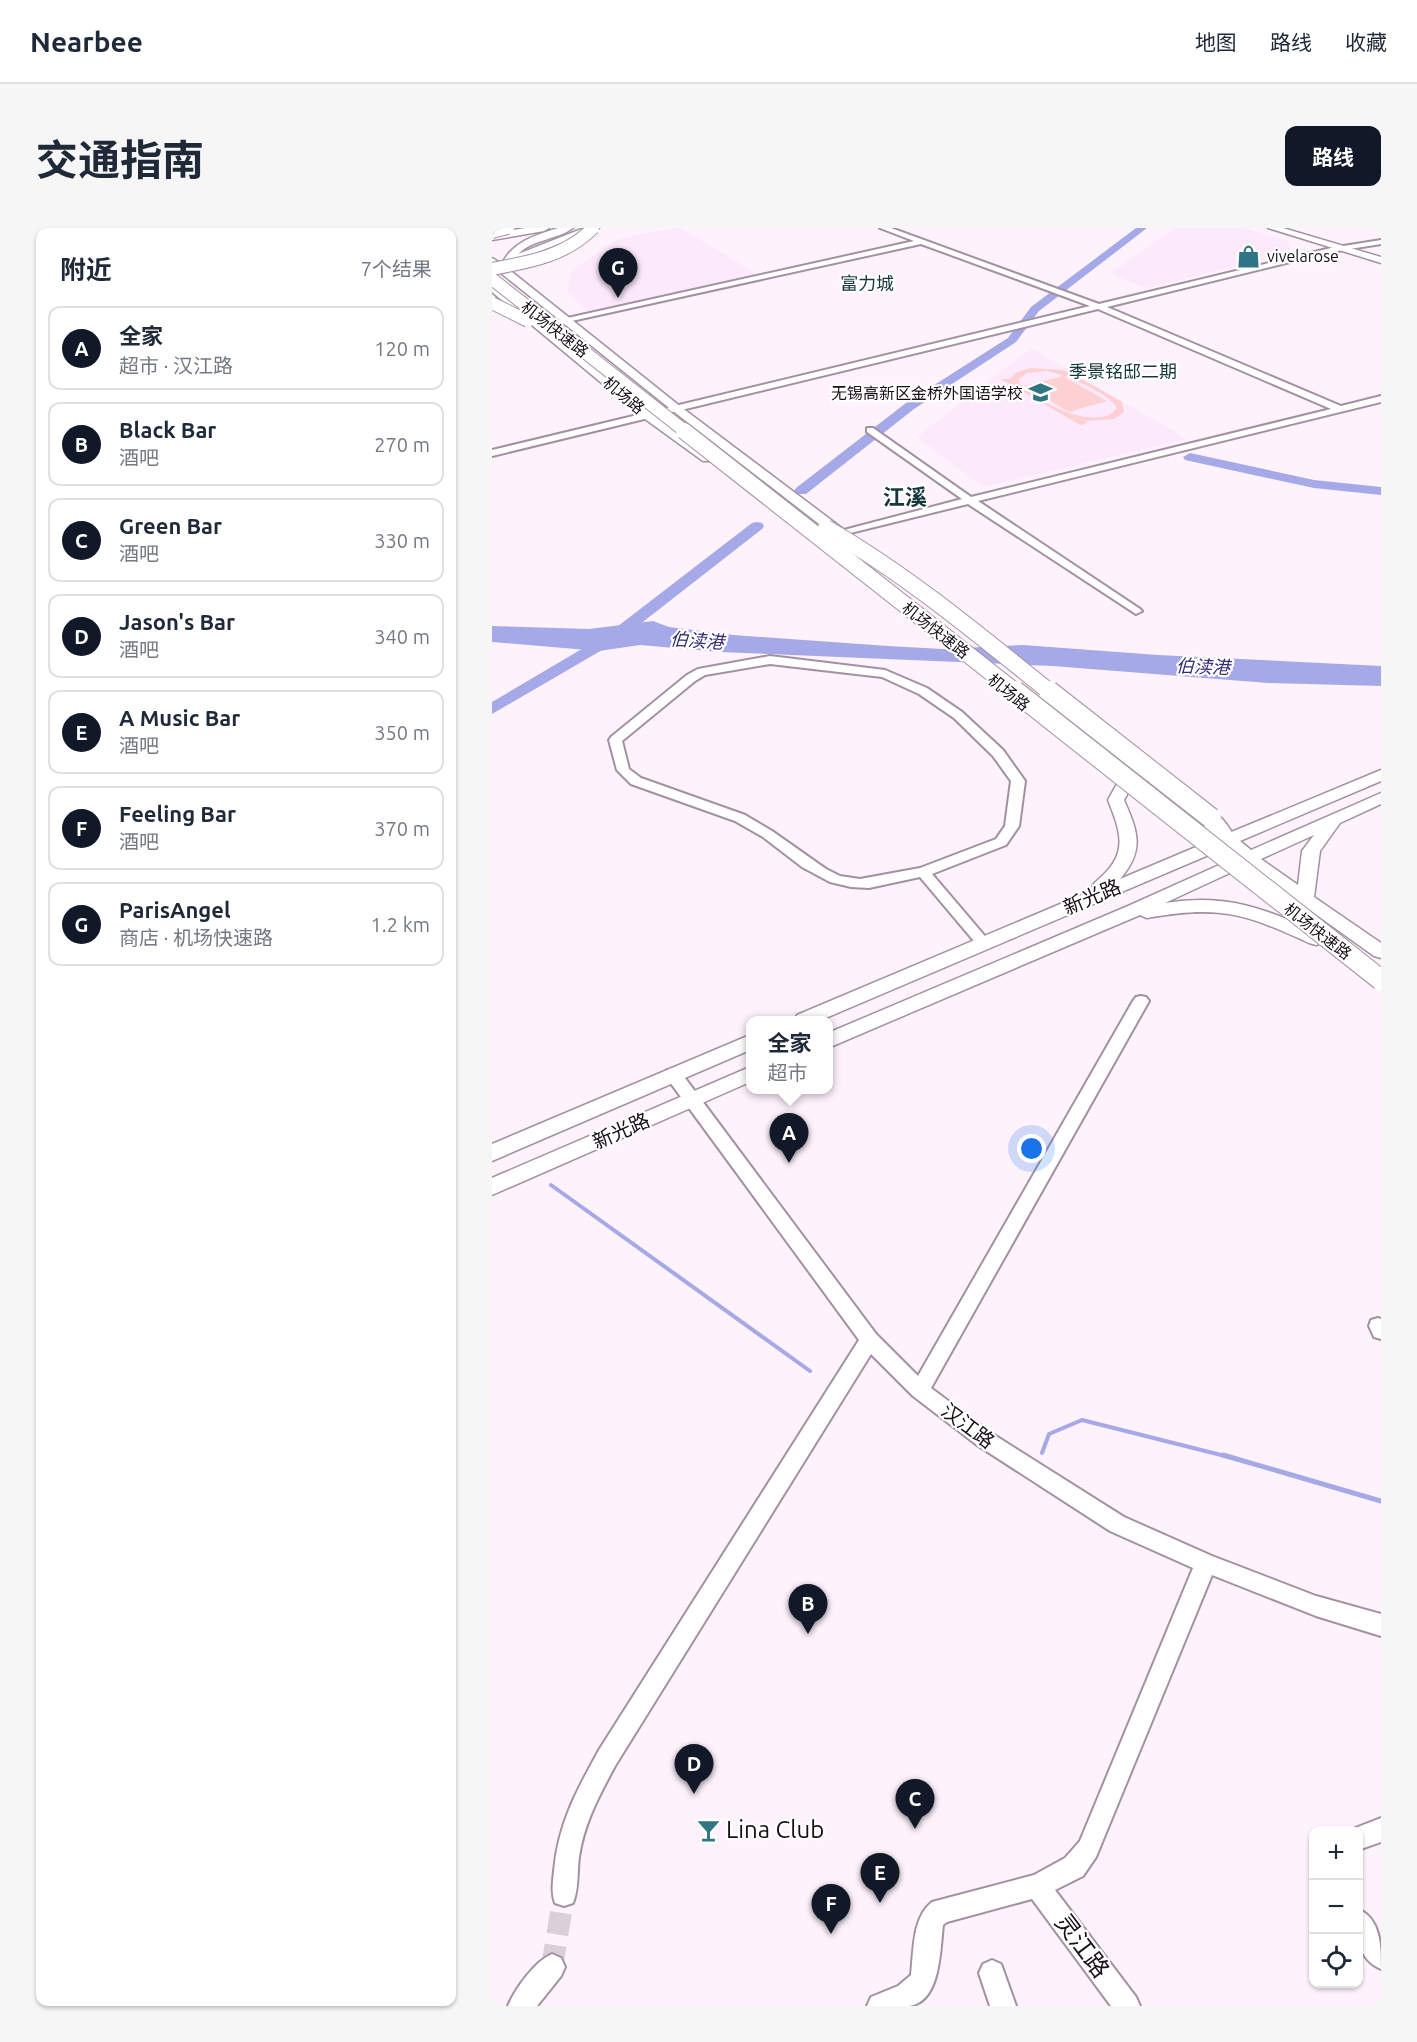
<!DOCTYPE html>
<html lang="zh">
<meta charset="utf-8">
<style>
body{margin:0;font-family:Ubuntu,"Noto Sans SC",sans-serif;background:#f6f6f7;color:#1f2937}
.controls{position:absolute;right:18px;bottom:18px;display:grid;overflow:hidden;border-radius:12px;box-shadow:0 2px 4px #0004}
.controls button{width:54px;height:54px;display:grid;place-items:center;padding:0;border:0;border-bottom:2px solid #e0e1e3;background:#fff;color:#1f2937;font:30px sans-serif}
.you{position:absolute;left:540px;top:921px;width:21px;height:21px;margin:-15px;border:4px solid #fff;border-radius:50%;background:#1a73e8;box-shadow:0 0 0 9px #1a73e833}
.badge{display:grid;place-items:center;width:39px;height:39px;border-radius:50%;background:#111827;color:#fff;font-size:20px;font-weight:700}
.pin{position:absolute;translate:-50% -50px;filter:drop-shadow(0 2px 3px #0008)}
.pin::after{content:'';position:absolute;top:32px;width:21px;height:18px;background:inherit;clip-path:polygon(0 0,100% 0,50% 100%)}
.popup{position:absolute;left:254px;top:788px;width:87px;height:78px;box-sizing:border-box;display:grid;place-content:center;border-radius:12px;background:#fff;filter:drop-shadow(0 2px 4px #0005);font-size:20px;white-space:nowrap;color:#747a83}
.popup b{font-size:22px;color:#1f2937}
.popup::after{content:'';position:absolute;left:50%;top:100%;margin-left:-12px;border:12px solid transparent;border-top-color:#fff}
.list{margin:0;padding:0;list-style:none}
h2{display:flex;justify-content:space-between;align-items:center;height:78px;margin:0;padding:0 24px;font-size:26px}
h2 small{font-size:20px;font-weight:400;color:#747a83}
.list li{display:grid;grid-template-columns:39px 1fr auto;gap:18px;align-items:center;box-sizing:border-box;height:84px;margin:0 12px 12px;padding:0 12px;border:2px solid #e0e1e3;border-radius:12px}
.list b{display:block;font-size:22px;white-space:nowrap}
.list p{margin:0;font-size:20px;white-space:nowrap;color:#747a83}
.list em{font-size:20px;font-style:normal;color:#747a83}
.icon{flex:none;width:33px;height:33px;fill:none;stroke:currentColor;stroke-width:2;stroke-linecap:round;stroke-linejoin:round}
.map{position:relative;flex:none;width:889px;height:1778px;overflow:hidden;border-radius:12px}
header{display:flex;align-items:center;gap:36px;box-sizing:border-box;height:84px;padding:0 30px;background:#fff;border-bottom:2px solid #e0e1e3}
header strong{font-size:28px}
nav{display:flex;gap:33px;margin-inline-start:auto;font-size:21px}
.intro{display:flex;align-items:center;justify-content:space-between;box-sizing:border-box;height:144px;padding:0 36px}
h1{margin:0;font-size:42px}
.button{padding:15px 27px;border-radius:12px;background:#111827;color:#fff;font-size:21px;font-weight:700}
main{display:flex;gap:36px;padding:0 36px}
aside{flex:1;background:#fff;border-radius:12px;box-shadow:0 2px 4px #0004}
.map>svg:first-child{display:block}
.built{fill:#fde9fc}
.green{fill:#fdd0d3;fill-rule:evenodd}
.water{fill:#a5a9e7}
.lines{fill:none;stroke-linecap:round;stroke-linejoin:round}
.stream-far1{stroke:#a5a9e7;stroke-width:4}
.stream{stroke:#a5a9e7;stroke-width:5}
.river{fill:#a5a9e7;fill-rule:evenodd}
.minor-tunnel{stroke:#dbd0da;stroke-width:22;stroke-dasharray:22 11;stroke-linecap:butt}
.minor-casing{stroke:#a391a2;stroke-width:4}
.major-casing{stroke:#a391a2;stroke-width:3}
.highway-casing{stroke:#a391a2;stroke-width:3}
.minor{fill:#fff;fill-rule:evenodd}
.major{fill:#fff;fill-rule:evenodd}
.highway{fill:#fff;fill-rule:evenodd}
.highway-bridge-far2-casing{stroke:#a391a2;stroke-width:14;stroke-linecap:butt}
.highway-bridge-far1-casing{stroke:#a391a2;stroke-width:18;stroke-linecap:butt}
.highway-bridge-casing{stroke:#a391a2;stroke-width:22;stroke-linecap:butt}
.highway-bridge-far2{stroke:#fff;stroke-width:12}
.highway-bridge-far1{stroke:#fff;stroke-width:16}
.highway-bridge{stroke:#fff;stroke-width:20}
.labels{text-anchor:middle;stroke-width:4.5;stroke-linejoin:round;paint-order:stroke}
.far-poi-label{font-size:16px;fill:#161016;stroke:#fff;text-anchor:start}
.far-street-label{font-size:16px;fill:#161016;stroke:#fff}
.far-neighbourhood-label{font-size:18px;fill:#16373e;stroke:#fff}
.far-water-label{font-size:18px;font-style:italic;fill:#322d75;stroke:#fff}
.street-label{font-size:20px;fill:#161016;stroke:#fff}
.far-district-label{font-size:22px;font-weight:bold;fill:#16373e;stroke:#fff}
.near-poi-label{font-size:24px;fill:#161016;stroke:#fff;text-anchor:start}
.near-street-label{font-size:24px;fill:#161016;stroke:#fff}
</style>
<header>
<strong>Nearbee</strong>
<nav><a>地图</a><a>路线</a><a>收藏</a></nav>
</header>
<div class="intro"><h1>交通指南</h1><a class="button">路线</a></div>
<main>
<aside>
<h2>附近<small>7个结果</small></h2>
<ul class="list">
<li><span class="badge">A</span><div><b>全家</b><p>超市 · 汉江路</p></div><em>120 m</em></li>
<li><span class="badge">B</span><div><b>Black Bar</b><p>酒吧</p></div><em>270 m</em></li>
<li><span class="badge">C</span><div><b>Green Bar</b><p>酒吧</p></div><em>330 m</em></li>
<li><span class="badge">D</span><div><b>Jason's Bar</b><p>酒吧</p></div><em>340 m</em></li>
<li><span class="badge">E</span><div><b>A Music Bar</b><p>酒吧</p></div><em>350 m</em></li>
<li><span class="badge">F</span><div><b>Feeling Bar</b><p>酒吧</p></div><em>370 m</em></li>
<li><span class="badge">G</span><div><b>ParisAngel</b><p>商店 · 机场快速路</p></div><em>1.2 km</em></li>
</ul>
</aside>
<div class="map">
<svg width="889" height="1778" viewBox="0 0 889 1778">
<rect width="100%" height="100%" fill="#fef2fd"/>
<g class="built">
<polygon points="183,0 189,0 266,47 97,84 75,64 79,44 108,22 129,10"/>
<polygon points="682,0 751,0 796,13 799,25 654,60 618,46"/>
<polygon points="539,120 695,211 491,259 425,209"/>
</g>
<g class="green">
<path d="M 539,140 L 570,142 L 579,145 L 630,174 L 632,184 L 622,191 L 593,193 L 595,195 L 588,197 L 509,151 L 518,151 L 525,144 ZM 553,143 C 568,144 619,166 625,180 C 606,206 543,173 527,155 L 527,151 L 535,145 Z"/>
<polygon points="571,148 615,173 577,184 533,158"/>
</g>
<polygon class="water" points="161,393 177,399 241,407 396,418 450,421 531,417 666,427 889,438 889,458 776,455 561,438 228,424 148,417 107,423 0,414 0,398 97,401"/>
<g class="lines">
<g class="stream-far1">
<polyline points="59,957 318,1143"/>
<polyline points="550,1225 557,1206 590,1192 737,1229"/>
</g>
<polyline class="stream" points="731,1227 889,1273"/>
<g class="river">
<polygon points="644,0 655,0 547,83 524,114 422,181 314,266 304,266 302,263 304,260 414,175 516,110 539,79"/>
<polygon points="698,225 822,252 889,259 889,267 822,260 693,232 691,229"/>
<polygon points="265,294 270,295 272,298 270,301 129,411 0,486 0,474 117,405 260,295"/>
</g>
<polyline class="minor-tunnel" points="60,1739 72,1666"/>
<defs>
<g id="minor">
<polygon points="388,0 399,0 607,76 839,20 889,12 889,16 839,24 615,79 849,178 889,168 889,174 486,273 648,381 650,383 644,386 476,276 334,311 329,308 470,271 375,204 375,200 381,200 479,269 839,181 606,81 0,228 0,222 598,78 429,16 48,100 44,97 422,13"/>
<path d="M 278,428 L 393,442 L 435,460 L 470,484 L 511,522 L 533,553 L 527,598 L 514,617 L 440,646 L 497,713 L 499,716 L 497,719 L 487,719 L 428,649 L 377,660 L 359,659 L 338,654 L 310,639 L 271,609 L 243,593 L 139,556 L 125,542 L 117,512 L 119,509 L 195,447 L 206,441 ZM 278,436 L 390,449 L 427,466 L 462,490 L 501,528 L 519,553 L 513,598 L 504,611 L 428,640 L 368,651 L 348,648 L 334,641 L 280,603 L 253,587 L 149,550 L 137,541 L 130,513 L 203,453 L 213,447 Z"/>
<path d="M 649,768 L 654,769 L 657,773 L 439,1160 L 499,1205 L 632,1289 L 720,1328 L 824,1368 L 889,1386 L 889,1408 L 824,1388 L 720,1347 L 604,1629 L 591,1648 L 563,1662 L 644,1769 L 648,1778 L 619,1778 L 540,1671 L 455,1694 L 451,1697 C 448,1721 449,1774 417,1778 C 404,1778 389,1778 375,1778 L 379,1769 L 406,1758 L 419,1747 C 422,1722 420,1690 440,1674 L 542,1647 L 573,1630 L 588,1613 L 701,1340 L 618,1303 L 485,1217 L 421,1168 L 379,1126 L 123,1538 C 107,1568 92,1595 87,1629 C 85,1644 87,1660 81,1675 L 72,1678 L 63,1675 C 59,1664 61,1654 62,1643 C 66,1596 85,1562 107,1522 L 367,1112 L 175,850 L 173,846 L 175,842 L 187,842 L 384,1106 L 426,1148 L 641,773 L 644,769 Z"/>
<polygon points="886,1090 889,1091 889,1111 882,1109 877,1098 879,1092"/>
<polygon points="889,1590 889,1614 866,1622 866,1602 858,1602"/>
<path d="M 866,1681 C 889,1691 889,1718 889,1741 C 863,1730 866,1704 866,1681 Z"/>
<path d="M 60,1726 L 69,1730 L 73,1739 L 69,1748 L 45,1778 L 16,1778 C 23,1761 42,1734 60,1726 Z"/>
<polygon points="500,1732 509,1736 524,1778 498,1778 487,1745 491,1736"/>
</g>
<g id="major">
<path d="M 66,0 L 81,0 C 61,15 21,11 20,44 L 189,179 L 359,307 L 361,310 L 359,313 L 349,313 L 181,183 L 0,38 L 0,30 L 10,36 C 20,14 44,7 66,0 Z"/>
<polygon points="776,0 791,0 889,29 889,35"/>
<polygon points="0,56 161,185 219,227 221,230 219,233 211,233 153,191 0,64"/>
<path d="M 889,542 L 889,553 L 748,613 L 759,622 L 889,565 L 889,576 L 848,595 L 828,623 L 822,669 L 889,715 L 889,730 L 882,728 L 755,637 L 673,675 C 736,665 774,681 831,707 L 833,711 L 831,715 L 824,717 L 817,715 C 752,685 727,677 655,690 L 648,687 L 336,820 L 336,805 L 636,678 L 745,629 L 733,620 L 329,792 L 302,792 L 305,787 L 599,663 C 599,657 604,654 609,649 C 637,624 628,603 616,572 L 626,554 L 638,554 L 640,558 L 632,572 C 646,604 653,622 628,651 L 723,611 L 710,599 L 713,595 L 725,595 L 737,605 ZM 822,607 L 810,623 L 806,657 L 769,631 Z"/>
<polygon points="258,807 258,822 0,933 0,916"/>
<polygon points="258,839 258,854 0,967 0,950"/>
</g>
<g id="highway">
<polygon points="33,0 57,0 52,3 0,12 0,6"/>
<polygon points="92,0 107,0 31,30 27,31 21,28"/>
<path d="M 719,584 C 731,587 738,602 745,612 L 742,616 L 728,616 L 709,590 L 712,586 Z"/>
</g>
</defs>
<use href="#minor" class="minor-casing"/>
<use href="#major" class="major-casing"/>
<use href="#highway" class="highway-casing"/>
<use href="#minor" class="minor"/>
<use href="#major" class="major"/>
<use href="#highway" class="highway"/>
<defs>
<g id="highway-bridge-far2">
<polyline points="0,4 16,0"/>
<path d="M 0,41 C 37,34 74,28 101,0"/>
<polyline points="0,51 194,204"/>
<polyline points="0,75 36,93"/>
</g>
<g id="highway-bridge-far1">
<polyline points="192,203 525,465"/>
<path d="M 334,300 C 415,347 486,406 559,465"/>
</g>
<g id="highway-bridge">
<polyline points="523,463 889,752"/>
<polyline points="557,463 719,590"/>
</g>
</defs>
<use href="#highway-bridge-far2" class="highway-bridge-far2-casing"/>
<use href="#highway-bridge-far1" class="highway-bridge-far1-casing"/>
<use href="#highway-bridge" class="highway-bridge-casing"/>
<use href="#highway-bridge-far2" class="highway-bridge-far2"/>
<use href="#highway-bridge-far1" class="highway-bridge-far1"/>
<use href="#highway-bridge" class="highway-bridge"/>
</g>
<defs>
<symbol id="shop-bare" viewBox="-9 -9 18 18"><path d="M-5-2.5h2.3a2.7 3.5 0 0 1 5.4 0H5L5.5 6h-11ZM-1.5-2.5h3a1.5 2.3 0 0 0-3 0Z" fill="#2f7583" stroke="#fff" stroke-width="2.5" paint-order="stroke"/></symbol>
<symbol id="school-bare" viewBox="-9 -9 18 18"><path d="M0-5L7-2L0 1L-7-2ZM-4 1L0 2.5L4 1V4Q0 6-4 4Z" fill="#2f7583" stroke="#fff" stroke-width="2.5" paint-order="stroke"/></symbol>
<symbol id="bar-bare" viewBox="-9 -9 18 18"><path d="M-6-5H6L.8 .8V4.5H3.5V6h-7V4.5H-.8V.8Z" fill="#2f7583" stroke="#fff" stroke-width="2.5" paint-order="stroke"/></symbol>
</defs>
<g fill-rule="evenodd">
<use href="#shop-bare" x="740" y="12" width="33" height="33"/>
<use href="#school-bare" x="532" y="148" width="33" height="33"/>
<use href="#bar-bare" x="200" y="1586" width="33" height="33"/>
</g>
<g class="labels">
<g class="far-poi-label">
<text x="775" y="34">vivelarose</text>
<text x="531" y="171" text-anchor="end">无锡高新区金桥外国语学校</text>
</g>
<g class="far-street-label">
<text transform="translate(63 101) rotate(38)" y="6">机场快速路</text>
<text transform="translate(132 167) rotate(40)" y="6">机场路</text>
<text transform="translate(444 402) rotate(38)" y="6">机场快速路</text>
<text transform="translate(517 464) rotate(39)" y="6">机场路</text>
<text transform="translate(826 703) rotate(38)" y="6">机场快速路</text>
</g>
<g class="far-neighbourhood-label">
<text x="375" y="62">富力城</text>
<text x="631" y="150">季景铭邸二期</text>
</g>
<g class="far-water-label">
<text transform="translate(205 413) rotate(4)" y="6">伯渎港</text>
<text transform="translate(711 439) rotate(2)" y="6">伯渎港</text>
</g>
<g class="street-label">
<text transform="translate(600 669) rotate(-23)" y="7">新光路</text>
<text transform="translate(129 903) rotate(-24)" y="7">新光路</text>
<text transform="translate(476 1198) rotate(37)" y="7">汉江路</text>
</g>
<g class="far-district-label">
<text x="413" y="277">江溪</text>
</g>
<g class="near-poi-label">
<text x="234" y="1610">Lina Club</text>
</g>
<g class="near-street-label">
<text transform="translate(590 1718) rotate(53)" y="8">灵江路</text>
</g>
</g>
</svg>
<div class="controls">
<button>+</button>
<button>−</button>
<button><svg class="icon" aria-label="locate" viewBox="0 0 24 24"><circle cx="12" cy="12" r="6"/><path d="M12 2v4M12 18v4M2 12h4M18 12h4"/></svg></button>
</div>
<div class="you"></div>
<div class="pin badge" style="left:297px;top:935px">A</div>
<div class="popup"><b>全家</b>超市</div>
<div class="pin badge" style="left:316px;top:1406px">B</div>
<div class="pin badge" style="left:423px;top:1601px">C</div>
<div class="pin badge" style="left:202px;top:1566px">D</div>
<div class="pin badge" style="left:388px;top:1675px">E</div>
<div class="pin badge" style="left:339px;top:1706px">F</div>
<div class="pin badge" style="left:126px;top:70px">G</div>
</div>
</main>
